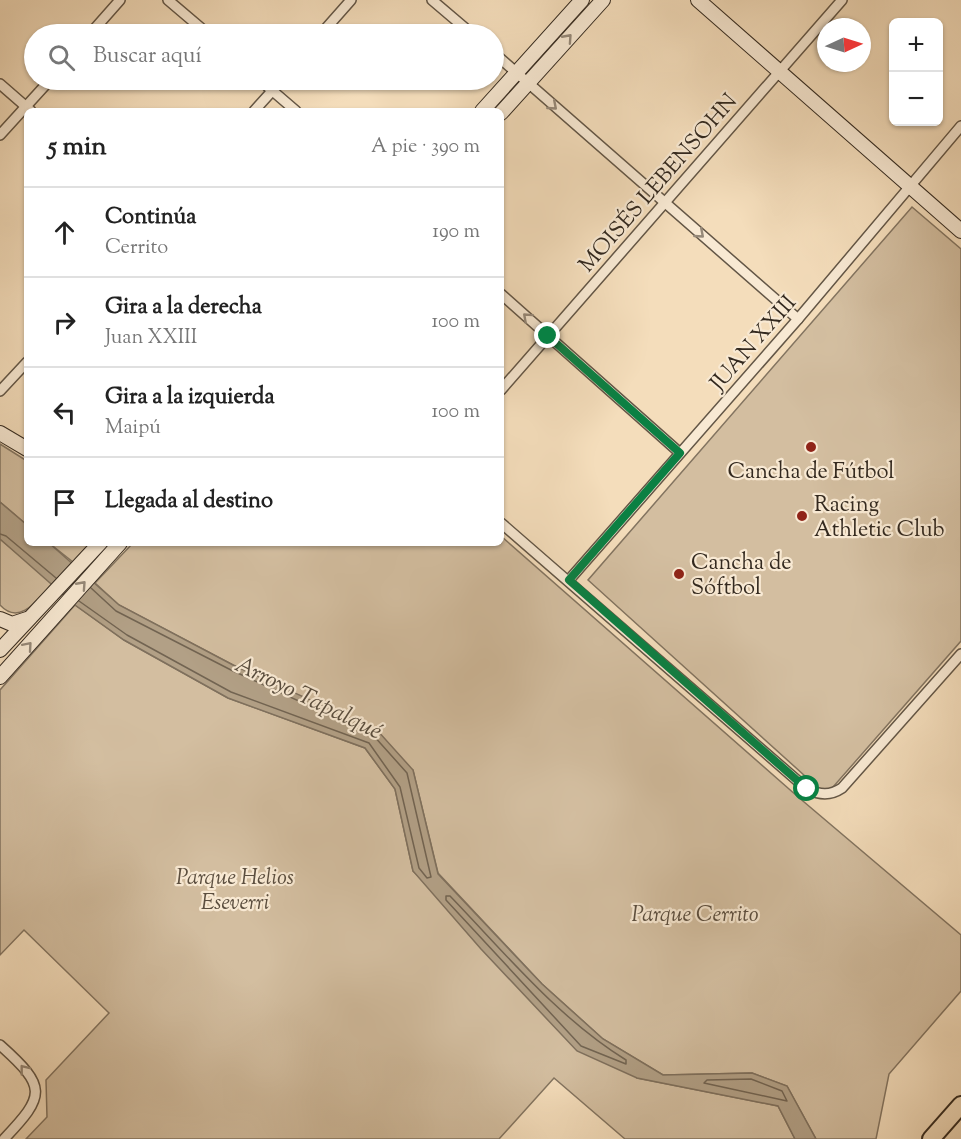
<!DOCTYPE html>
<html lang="es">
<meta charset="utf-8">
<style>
body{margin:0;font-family:"Sorts Mill Goudy",serif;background:#f2f2f2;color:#222}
.controls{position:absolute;right:18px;top:18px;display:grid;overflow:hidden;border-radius:9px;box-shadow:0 2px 4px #0004}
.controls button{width:54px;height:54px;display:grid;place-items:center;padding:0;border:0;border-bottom:2px solid #e0e0e0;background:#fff;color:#222;font:30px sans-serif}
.compass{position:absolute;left:817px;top:18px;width:54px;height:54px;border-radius:50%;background:#fff;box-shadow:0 2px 4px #0004;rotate:86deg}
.stop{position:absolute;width:18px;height:18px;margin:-14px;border:4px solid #0b8043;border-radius:50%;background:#fff}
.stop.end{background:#0b8043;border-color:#fff;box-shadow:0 2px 6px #0008}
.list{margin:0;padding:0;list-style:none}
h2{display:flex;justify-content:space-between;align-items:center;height:78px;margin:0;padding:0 24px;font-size:26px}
h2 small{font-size:20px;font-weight:400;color:#767676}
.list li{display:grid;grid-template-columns:39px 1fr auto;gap:18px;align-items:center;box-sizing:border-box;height:90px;padding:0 24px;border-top:2px solid #e0e0e0}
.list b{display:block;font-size:22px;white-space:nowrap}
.list p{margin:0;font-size:20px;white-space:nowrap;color:#767676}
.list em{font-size:20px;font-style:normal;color:#767676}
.icon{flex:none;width:33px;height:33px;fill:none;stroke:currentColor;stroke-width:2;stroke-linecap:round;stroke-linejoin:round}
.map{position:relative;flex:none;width:961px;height:1139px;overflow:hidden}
.search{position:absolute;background:#fff;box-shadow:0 2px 4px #0004;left:24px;top:24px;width:480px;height:66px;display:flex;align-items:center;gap:15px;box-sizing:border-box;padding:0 21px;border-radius:33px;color:#767676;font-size:22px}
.panel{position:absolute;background:#fff;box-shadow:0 2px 4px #0004;left:24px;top:108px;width:480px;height:438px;border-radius:9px}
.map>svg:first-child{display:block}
.green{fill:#d3bea0;stroke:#837460;stroke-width:1.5}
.water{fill:#b2a086;stroke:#7f705d;stroke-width:1.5}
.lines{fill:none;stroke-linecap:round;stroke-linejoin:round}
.shore{stroke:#726452;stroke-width:1.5}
.street-casing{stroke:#635646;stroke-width:12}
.secondary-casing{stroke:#33291f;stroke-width:16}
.highway-casing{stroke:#33291f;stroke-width:20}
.street{stroke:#f8e9d3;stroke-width:9}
.secondary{stroke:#f8e9d3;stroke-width:14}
.highway{stroke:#f4ddbb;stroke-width:16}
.oneway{stroke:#968979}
.route{stroke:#0b8043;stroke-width:8}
.poi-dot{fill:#8f2418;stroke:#f8e9d3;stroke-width:2}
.labels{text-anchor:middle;stroke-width:4.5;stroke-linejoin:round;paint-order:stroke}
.street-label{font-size:22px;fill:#33291f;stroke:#f8e9d3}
.poi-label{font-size:22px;fill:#33291f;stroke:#f8e9d3;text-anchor:start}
.park-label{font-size:22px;font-style:italic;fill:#5b4e3f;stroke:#f8e9d3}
.water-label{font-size:24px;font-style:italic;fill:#594d3e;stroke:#f8e9d3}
</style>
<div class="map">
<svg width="961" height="1139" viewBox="0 0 961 1139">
<rect width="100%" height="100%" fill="#f4ddbb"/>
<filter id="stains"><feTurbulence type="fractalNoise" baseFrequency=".00333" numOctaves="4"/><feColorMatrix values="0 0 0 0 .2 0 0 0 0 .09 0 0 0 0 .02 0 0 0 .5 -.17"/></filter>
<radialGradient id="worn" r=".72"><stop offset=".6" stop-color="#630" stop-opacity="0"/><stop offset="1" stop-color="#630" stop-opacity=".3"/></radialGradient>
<g class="green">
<polygon points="912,207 961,249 961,641 826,795 588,580"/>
<polygon points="0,444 27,461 27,525 0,502"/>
<polygon points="501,536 797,796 961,935 961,991 889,1074 876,1139 816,1139 787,1086 752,1073 663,1075 603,1039 542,984 438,873 413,770 233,665 119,605 95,583 133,543 501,543"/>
<path d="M 0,539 L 53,583 C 39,598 20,627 0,605 Z"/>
<polygon points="49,543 91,543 73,562"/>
<polygon points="75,605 124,640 228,698 365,748 395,789 413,871 637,1078 778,1106 795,1139 625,1139 554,1078 499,1139 26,1139 47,1117 46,1080 109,1013 24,930 0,955 0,690"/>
</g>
<polygon class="water" points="0,502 27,525 27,543 49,543 119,605 233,665 377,730 413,770 438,874 542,984 603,1039 663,1075 752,1073 787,1086 816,1139 795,1139 778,1106 637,1078 577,1051 481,949 413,871 395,789 365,748 228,698 124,640 75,605 0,539"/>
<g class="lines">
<g class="shore">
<polyline points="0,534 6,536 56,578"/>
<polyline points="79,601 127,635 231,692 369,743 400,787 419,868 427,878 431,877 407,773 373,735 231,670 116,611 91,588"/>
<path d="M 446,896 L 450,896 C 505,953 558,1018 626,1060 L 626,1064 L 581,1046 L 446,900 Z"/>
<polygon points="751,1079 782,1091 787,1101 704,1083 707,1080"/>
</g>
<defs>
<g id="street">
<polyline points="168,0 208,34"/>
<polyline points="432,0 472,34"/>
<polyline points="90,34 120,0"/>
<polyline points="321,34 351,0"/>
<polyline points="494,53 798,319"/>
<polyline points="260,80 296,111"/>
<polyline points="0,84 31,111"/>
<polyline points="254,111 282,80"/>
<polyline points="0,135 50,80"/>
<polyline points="501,294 680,453"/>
<polyline points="501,390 842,0"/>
<polyline points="0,391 27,362"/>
<path d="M 501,523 L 807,789 C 820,795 830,796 842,788 L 961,654"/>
<polyline points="569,580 798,319 961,126"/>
<path d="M 0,1045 C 47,1087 46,1095 4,1139"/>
</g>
<g id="secondary">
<polyline points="698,0 961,231"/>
<polyline points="482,111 582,0"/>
<polyline points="501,113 603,0"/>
<polyline points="0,433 27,449"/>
<polyline points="0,619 12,624 27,619"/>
<polyline points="0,650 100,543"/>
<polyline points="0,677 120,543"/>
</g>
<polyline id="highway" points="931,1139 961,1105"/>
</defs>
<use href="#street" class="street-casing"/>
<use href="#secondary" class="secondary-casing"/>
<use href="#highway" class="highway-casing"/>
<use href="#street" class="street"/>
<use href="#secondary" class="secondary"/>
<use href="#highway" class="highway"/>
</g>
<defs><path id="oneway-chevron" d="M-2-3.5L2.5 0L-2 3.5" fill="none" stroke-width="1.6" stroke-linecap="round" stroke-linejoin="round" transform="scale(1.5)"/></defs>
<g class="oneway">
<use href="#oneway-chevron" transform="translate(568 38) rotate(-48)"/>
<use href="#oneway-chevron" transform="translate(553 106) rotate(41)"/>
<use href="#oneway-chevron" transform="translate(700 234) rotate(41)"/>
<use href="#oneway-chevron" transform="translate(527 317) rotate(-138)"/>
<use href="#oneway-chevron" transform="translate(82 585) rotate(-48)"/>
<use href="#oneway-chevron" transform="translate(28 646) rotate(-49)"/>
<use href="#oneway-chevron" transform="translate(24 1069) rotate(-128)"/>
</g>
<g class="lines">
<polyline class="route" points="548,336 680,453 569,580 807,789"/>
</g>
<g class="poi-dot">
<circle cx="811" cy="447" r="6"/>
<circle cx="802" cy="516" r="6"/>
<circle cx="679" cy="574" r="6"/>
</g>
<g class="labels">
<g class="street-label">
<text transform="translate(657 182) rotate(-49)" y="8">MOISÉS LEBENSOHN</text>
<text transform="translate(752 342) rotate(-49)" y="8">JUAN XXIII</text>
</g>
<g class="poi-label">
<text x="811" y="478" text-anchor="middle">Cancha de Fútbol</text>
<text x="814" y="511">Racing<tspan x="814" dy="25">Athletic Club</tspan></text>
<text x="691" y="569">Cancha de<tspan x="691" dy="25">Sóftbol</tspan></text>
</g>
<g class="park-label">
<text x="235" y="884">Parque Helios<tspan x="235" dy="25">Eseverri</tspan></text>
<text x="695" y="921">Parque Cerrito</text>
</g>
<g class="water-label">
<text transform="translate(309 697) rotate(26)" y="8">Arroyo Tapalqué</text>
</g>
</g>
<rect width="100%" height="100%" filter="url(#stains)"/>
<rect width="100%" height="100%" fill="url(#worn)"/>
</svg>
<div class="controls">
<button>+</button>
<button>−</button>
</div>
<svg class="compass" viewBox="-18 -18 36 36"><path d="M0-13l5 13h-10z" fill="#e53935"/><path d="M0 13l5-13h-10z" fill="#767676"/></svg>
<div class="stop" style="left:807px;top:789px"></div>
<div class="stop end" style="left:548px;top:336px"></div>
<div class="search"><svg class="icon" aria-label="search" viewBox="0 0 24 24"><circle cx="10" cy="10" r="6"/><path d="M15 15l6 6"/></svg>Buscar aquí</div>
<section class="panel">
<h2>5 min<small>A pie · 390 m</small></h2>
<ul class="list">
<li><svg class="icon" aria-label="ahead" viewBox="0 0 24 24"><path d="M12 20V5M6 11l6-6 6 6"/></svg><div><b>Continúa</b><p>Cerrito</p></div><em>190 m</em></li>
<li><svg class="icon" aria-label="right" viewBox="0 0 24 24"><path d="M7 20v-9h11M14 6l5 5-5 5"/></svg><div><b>Gira a la derecha</b><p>Juan XXIII</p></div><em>100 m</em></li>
<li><svg class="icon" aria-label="left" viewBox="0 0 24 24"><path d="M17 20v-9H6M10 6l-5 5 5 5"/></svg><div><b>Gira a la izquierda</b><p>Maipú</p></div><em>100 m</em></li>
<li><svg class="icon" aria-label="arrive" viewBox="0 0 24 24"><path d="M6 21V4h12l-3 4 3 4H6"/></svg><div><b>Llegada al destino</b></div></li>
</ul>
</section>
</div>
